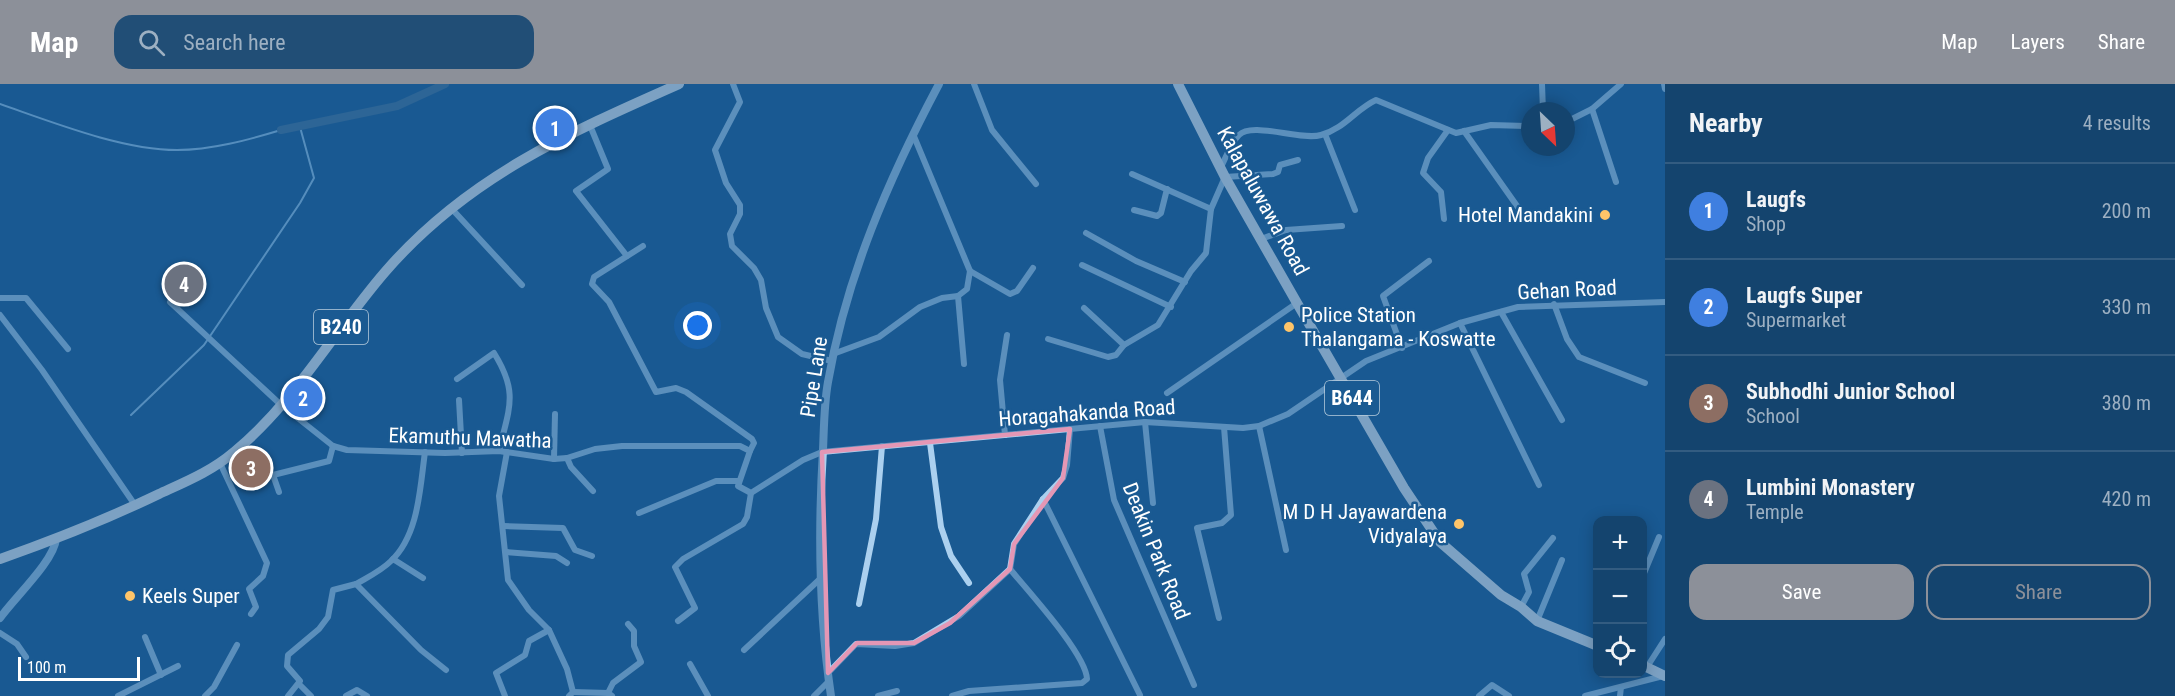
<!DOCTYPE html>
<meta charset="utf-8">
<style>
body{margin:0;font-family:"Roboto Condensed",sans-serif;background:#214e76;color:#f1f3f6}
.controls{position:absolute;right:18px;bottom:18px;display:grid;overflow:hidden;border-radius:12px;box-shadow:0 3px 15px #0003}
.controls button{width:54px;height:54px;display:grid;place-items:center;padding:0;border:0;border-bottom:2px solid #335c81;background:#14446e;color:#f1f3f6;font:30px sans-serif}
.compass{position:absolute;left:1521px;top:18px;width:54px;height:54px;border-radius:50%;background:#14446e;box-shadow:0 3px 15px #0003;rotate:155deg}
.scale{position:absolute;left:18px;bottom:15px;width:122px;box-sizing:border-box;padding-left:6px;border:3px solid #fff;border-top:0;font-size:16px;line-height:21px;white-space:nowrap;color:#fff;-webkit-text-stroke:4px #1a5a92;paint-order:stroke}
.you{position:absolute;left:698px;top:242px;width:21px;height:21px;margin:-15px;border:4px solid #fff;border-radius:50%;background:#1a73e8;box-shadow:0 0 0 9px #1a73e833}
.badge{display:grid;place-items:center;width:39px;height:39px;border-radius:50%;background:#8c9099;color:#fff;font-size:20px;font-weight:700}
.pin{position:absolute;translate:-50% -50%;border:3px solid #fff;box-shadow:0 2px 6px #0006}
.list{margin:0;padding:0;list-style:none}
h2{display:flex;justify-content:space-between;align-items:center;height:78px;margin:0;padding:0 24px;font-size:26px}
h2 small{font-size:20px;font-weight:400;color:#9db0c2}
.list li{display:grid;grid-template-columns:39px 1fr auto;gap:18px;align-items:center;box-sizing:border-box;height:96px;padding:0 24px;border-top:2px solid #335c81}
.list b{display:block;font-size:22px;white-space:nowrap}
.list p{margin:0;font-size:20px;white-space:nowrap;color:#9db0c2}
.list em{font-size:20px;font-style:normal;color:#9db0c2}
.actions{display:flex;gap:12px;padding:18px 24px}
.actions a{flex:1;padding:14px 0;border:2px solid #8c9099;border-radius:18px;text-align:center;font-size:21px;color:#8c9099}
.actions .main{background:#8c9099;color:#fff}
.icon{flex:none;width:33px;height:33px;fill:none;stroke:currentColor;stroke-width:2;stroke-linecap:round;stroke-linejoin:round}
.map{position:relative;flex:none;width:1665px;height:612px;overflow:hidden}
header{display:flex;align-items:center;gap:36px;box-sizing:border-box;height:84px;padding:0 30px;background:#8c9099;color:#fff}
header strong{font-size:28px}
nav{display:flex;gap:33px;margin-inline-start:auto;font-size:21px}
.search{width:420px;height:54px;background:#214e76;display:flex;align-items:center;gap:15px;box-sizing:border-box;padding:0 21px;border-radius:18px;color:#9db0c2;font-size:22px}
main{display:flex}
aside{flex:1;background:#14446e}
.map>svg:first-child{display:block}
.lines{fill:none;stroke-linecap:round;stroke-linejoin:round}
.stream{stroke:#9ecdf1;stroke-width:2}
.canal{stroke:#46739b;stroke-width:8}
.minor{stroke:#abd0ef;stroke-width:6}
.tertiary{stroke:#abd0ef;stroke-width:8}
.primary{stroke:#f3f9ff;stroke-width:10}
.marked{fill:none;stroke:#e497b5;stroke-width:4.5;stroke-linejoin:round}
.poi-dot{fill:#ffc569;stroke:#1a5a92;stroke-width:2}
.labels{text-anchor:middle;stroke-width:5;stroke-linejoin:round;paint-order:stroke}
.shield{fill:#1a5a92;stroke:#bacede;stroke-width:1.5}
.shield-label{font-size:20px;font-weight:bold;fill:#fff}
.street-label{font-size:21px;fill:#fff;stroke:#1a5a92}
.poi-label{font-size:21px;fill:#fff;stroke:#1a5a92;text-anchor:end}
</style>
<header>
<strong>Map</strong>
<div class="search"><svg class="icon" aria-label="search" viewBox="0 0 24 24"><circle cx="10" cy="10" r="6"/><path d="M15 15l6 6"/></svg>Search here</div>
<nav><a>Map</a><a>Layers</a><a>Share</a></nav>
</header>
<main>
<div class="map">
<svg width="1665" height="612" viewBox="0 0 1665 612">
<rect width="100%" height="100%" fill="#1a5a92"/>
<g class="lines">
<g class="stream">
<path d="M 0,20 C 52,38 122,66 177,66 C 211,66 248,56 281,46"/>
<polyline points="131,331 204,261 300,119 314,94 300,43"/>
</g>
<polyline class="canal" points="281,46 397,22 445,0"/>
<g class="minor">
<polyline points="733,0 740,18 715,66 726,99 740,121 740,130 730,150 732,162 754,184 761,196 766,224 778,253 802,270 832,277"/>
<polyline points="974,0 992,46 1036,100"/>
<polyline points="1542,0 1543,27"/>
<polyline points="1664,0 1665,5"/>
<polyline points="1592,25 1616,98"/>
<polyline points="1566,38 1592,25 1621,0"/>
<polyline points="589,39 608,85 576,107 627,172"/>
<polyline points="1464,47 1522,129 1533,131"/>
<polyline points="913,50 970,187 1010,210 1017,207 1033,184"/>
<polyline points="1325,50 1355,126"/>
<path d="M 1221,83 C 1226,73 1231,59 1239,51 C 1252,37 1300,57 1321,51 C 1344,45 1356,25 1376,16 L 1456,49 L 1491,41 L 1530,42"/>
<polyline points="1132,90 1211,125"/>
<polyline points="451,124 522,201"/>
<polyline points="1134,126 1157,132 1161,129 1167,105"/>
<polyline points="1444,135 1441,108 1423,89 1428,74 1448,46"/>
<polyline points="1086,149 1136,177 1185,198"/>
<polyline points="1261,155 1286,146 1342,142"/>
<polyline points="643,162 594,193 592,200 609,218 656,308 676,304 686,308 752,355 754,359 750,367"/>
<polyline points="1082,181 1171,223"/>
<polyline points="958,212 964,280"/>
<polyline points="0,214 26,214 68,265"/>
<polyline points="170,218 280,320 333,362 347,366 445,369 499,367 554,375 567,374 595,365 622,362 740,362 750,367 738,402 751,409 803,376 822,368 1145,338 1243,344 1259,342 1288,330 1366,277 1460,239 1518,223 1665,218"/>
<polyline points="1554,220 1567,255 1579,273 1645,299"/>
<polyline points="1084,224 1124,261"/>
<polyline points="1501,228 1562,336"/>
<polyline points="0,231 42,286 135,421"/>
<polyline points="1460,239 1539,401"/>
<polyline points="1048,255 1108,273 1116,271 1124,261 1158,241 1191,187 1206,169 1211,125 1225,93 1273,90 1278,88 1280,81 1298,76"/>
<polyline points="1402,264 1383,212 1429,177"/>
<polyline points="833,270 879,253 920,223 942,214 958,212 967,205 970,187"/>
<path d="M 457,295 L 494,269 C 519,309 509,324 499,367"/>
<polyline points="1167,309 1297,219"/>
<polyline points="459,316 462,369"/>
<polyline points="1145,338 1153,419"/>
<polyline points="1100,342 1114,416 1194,601"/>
<polyline points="1259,342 1286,466"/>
<polyline points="1005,351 1000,296 1007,251"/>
<polyline points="930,359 941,443 951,472 969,499"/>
<polyline points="507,368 499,412 508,496 529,526 549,546 567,585 573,608 569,612"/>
<polyline points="567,374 571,383 593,407"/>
<polyline points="554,375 555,330"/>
<polyline points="220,379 267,479 263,492 249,505 256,523 251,530"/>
<polyline points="279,408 273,391 329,377 333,362"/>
<polyline points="1043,415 1140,611"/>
<polyline points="639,429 716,397 738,397"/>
<polyline points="504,442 563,444 575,466 592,472"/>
<polyline points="506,468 556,472 567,479"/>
<polyline points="393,475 423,494"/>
<polyline points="1642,494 1659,453"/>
<path d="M 356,500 C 368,493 381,487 391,477 C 419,451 420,403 425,368"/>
<polyline points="859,520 876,435 882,362"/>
<polyline points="1521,523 1529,508 1524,490 1553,454"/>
<polyline points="1219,534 1197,444 1222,439 1231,431 1224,343"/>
<polyline points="678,537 695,524 675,483 683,475 743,440 747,433 751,409"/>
<polyline points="1537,537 1562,476"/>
<polyline points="0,549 17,560 26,573"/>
<polyline points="145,553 161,591"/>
<polyline points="744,566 821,494"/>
<polyline points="690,580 708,612"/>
<polyline points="1647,583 1665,555"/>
<polyline points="828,589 856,560 895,562 914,559 959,532 1010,485 1014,460 1043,415 1063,394 1067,381 1070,345"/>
<polyline points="299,600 311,612"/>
<polyline points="573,608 608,609 612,612"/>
<polyline points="608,609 613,599 641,578 634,562 634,547 628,540"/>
<polyline points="118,612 178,582"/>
<polyline points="205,612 214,603 237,561"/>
<polyline points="288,612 300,597 287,582 288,571 319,545 328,533 333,506 356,500 421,566 446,586"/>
<polyline points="346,612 357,606 367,612"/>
<polyline points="505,612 496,589 525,571 529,557 549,546"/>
<polyline points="814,612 829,597"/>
<polyline points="878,612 897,607"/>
<path d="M 952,612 L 969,607 L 1082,599 L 1087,595 C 1086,570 1028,507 1010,485"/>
<polyline points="1479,612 1492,601 1509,612"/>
<polyline points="1585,612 1663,592"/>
<polyline points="1620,612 1621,603"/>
</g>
<g class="tertiary">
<path d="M 0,534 C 15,513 54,477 56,455"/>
<path d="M 831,612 C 819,531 818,448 823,366 C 824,344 824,320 828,298 C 846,193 889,94 939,0"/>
</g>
<g class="primary">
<polyline points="1178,0 1225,93 1297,219 1404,404 1440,458 1501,511 1521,523 1537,537 1598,562"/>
<path d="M 0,475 C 54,456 107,435 159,410 C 185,398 212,387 234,368 C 294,319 334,247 385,188 C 466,94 568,49 679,0"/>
<polyline points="1642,581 1665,592"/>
</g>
</g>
<path d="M0 0H1665V612H0ZM 1070,345 L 1063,394 L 1014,460 L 1010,485 L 950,539 L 914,559 L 857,559 L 828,589 L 822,368 Z" fill="#1a5a92" fill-opacity=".55" fill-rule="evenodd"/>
<path class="marked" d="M 1070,345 L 1063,394 L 1014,460 L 1010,485 L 950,539 L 914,559 L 857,559 L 828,589 L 822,368 Z"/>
<g class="poi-dot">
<circle cx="1605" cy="131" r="6"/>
<circle cx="1289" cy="243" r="6"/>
<circle cx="1459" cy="440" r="6"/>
<circle cx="130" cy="512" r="6"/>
</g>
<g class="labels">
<g class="shield">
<rect x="314" y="226" width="54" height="34" rx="4.5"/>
<rect x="1325" y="297" width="54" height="34" rx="4.5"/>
</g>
<g class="shield-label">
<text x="341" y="250">B240</text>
<text x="1352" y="321">B644</text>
</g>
<g class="street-label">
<text transform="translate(1263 117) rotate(61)" y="7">Kalapaluwawa Road</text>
<text transform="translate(1567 206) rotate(-3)" y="7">Gehan Road</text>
<text transform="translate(814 293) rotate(-81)" y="7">Pipe Lane</text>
<text transform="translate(1087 329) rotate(-4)" y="7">Horagahakanda Road</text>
<text transform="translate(470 354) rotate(2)" y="7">Ekamuthu Mawatha</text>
<text transform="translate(1156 467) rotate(68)" y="7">Deakin Park Road</text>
</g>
<g class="poi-label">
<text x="1593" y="138">Hotel Mandakini</text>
<text x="1301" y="238" text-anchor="start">Police Station<tspan x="1301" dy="24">Thalangama - Koswatte</tspan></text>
<text x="1447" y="435">M D H Jayawardena<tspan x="1447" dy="24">Vidyalaya</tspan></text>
<text x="142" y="519" text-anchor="start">Keels Super</text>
</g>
</g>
</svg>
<div class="controls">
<button>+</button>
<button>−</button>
<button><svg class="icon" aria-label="locate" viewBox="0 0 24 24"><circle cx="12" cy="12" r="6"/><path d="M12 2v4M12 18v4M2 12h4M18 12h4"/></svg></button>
</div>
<svg class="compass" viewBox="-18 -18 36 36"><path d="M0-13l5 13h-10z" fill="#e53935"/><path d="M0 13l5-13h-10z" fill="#9db0c2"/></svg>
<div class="scale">100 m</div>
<div class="you"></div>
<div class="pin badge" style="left:555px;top:44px;background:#3f7fe0">1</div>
<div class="pin badge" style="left:303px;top:314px;background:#3f7fe0">2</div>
<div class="pin badge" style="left:251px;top:384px;background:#8d6e63">3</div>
<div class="pin badge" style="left:184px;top:200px;background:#6b7280">4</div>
</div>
<aside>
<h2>Nearby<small>4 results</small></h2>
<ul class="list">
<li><span class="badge" style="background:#3f7fe0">1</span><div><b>Laugfs</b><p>Shop</p></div><em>200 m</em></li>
<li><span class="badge" style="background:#3f7fe0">2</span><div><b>Laugfs Super</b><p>Supermarket</p></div><em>330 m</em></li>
<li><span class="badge" style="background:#8d6e63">3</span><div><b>Subhodhi Junior School</b><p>School</p></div><em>380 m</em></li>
<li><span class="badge" style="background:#6b7280">4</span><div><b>Lumbini Monastery</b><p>Temple</p></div><em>420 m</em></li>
</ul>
<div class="actions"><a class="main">Save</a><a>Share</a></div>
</aside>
</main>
